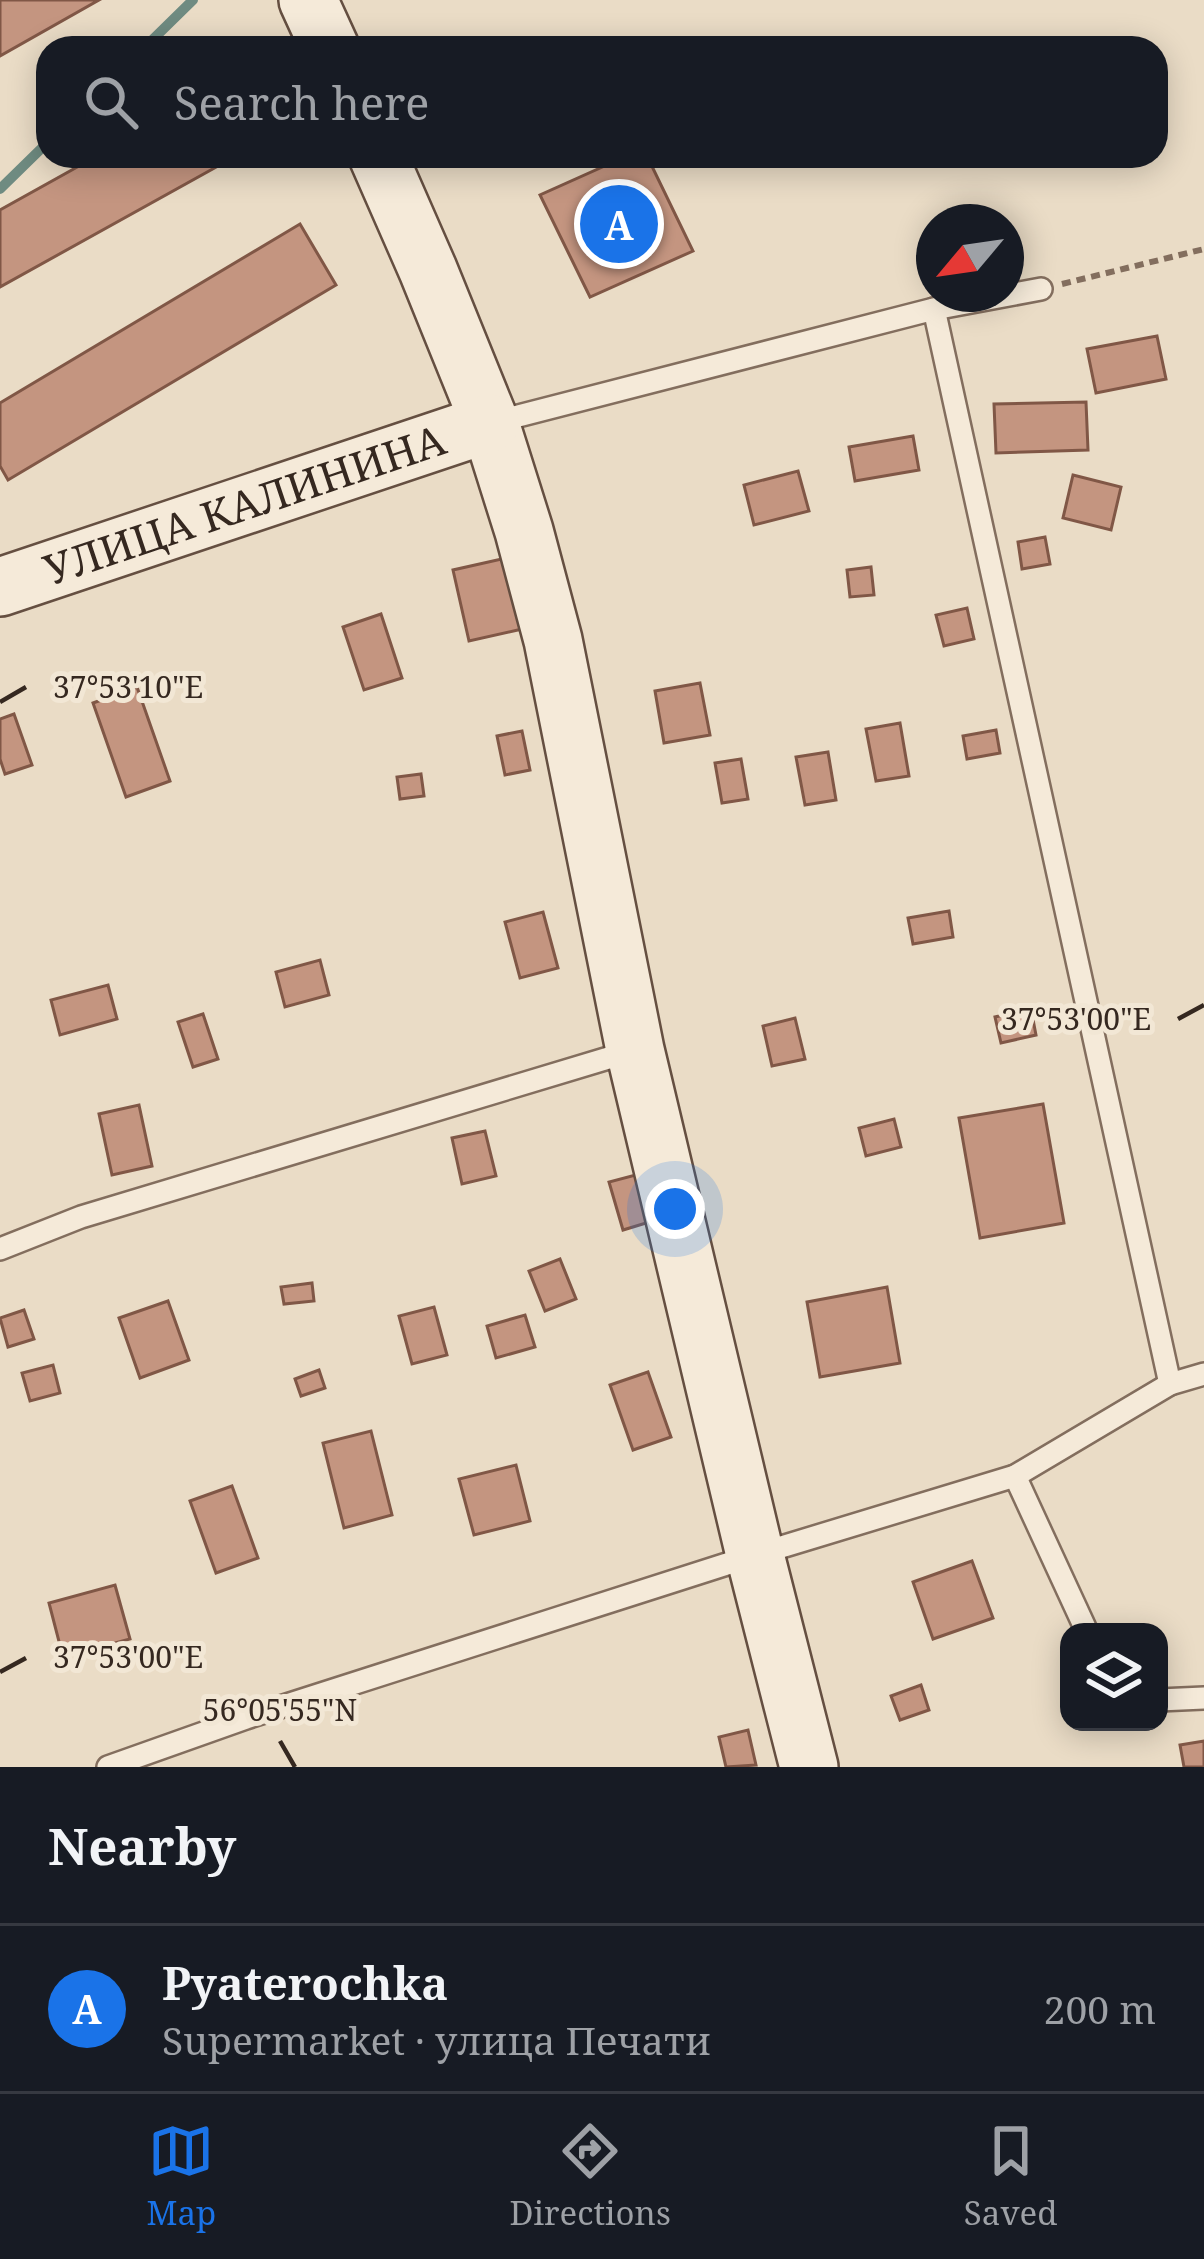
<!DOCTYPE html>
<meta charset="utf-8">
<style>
body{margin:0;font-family:"Noto Serif",serif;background:#20242c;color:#f1f3f6}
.controls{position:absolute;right:36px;bottom:36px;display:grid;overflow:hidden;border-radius:24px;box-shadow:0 6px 30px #0003}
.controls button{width:108px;height:108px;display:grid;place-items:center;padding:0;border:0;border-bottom:3px solid #363941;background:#171b24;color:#f1f3f6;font:60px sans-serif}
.compass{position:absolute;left:916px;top:204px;width:108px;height:108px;border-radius:50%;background:#171b24;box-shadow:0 6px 30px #0003;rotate:241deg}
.you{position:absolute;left:675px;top:1209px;width:42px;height:42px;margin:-30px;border:9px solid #fff;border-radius:50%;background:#1a73e8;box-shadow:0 0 0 18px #1a73e833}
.badge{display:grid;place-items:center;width:78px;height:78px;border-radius:50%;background:#1a73e8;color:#fff;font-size:39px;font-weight:700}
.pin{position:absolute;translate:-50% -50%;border:6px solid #fff;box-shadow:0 3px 12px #0006}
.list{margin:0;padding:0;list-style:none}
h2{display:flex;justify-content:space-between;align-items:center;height:156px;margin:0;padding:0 48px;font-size:51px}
h2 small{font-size:39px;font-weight:400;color:#9ea1a6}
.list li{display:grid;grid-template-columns:78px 1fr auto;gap:36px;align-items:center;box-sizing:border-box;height:168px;padding:0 48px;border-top:3px solid #363941}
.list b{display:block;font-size:45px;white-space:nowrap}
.list p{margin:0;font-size:39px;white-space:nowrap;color:#9ea1a6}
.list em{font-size:39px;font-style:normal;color:#9ea1a6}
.icon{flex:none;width:66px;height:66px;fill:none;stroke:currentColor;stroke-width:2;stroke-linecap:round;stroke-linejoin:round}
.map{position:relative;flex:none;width:1204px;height:1767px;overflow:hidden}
.search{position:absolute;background:#171b24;box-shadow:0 6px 30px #0003;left:36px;right:36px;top:36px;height:132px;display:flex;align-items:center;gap:30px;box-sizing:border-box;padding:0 42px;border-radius:36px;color:#9ea1a6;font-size:45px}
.sheet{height:324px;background:#171b24}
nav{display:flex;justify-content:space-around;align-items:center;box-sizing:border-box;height:168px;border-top:3px solid #363941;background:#171b24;font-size:33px;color:#9ea1a6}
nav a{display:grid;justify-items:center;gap:6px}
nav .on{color:#1a73e8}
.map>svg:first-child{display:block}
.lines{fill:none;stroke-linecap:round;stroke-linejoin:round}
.stream{stroke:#6f8b81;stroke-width:10}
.building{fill:#c49580;stroke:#805746;stroke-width:3}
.lane-casing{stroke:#836e5e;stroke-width:26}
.secondary-casing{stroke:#654f41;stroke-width:62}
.path{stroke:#836e5e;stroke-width:6;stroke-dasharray:9 6;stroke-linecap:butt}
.lane{stroke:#f5ead9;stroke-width:21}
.secondary{stroke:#f5ead9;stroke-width:57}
.ticks{fill:none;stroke:#352820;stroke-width:4.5}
.labels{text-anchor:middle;stroke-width:10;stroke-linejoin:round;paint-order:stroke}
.street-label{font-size:42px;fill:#352820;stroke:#f2e7d5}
.ticks-label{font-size:30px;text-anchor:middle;fill:#352820;stroke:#f2e7d5;stroke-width:10;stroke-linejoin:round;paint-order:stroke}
</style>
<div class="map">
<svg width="1204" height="1767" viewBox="0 0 1204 1767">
<rect width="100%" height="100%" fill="#eadcc6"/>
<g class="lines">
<g class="stream">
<polyline points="144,48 193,0"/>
<polyline points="0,189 48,142"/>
</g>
</g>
<g class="building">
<polygon points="0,0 99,0 0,56"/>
<polygon points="97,156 236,156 0,287 0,210"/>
<polygon points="627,156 647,156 693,251 590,297 540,195"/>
<polygon points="300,224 336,285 8,480 0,466 0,403"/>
<polygon points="1157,336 1166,379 1096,393 1087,349"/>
<polygon points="1086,402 1088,450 996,453 994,404"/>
<polygon points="913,436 919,470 855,481 849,447"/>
<polygon points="798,471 809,511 754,525 744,485"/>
<polygon points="1073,475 1121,487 1111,530 1063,518"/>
<polygon points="1045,537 1050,564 1022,569 1018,542"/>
<polygon points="506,558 522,629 469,641 453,570"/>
<polygon points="871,567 874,595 850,597 847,570"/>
<polygon points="967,608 974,639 944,646 936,615"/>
<polygon points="381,614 402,678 364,690 343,627"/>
<polygon points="700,683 710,735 664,743 655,691"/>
<polygon points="137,687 170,781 126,797 93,703"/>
<polygon points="14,714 32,765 5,774 0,759 0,719"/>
<polygon points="900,723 909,776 876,781 866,729"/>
<polygon points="996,730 1000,753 967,759 963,736"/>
<polygon points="522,731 530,770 505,775 497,736"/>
<polygon points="828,752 836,800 805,805 796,757"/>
<polygon points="741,759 748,799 722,803 715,763"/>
<polygon points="421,774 424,796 400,799 397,777"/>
<polygon points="949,911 953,937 913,944 908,918"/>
<polygon points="543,912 558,968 520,978 505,922"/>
<polygon points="320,960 329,995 285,1007 276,972"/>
<polygon points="108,985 117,1019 60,1035 51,1000"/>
<polygon points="1031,1009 1036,1035 1001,1043 995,1017"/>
<polygon points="203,1014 218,1059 193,1067 178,1022"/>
<polygon points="795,1018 805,1059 772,1066 763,1026"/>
<polygon points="1043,1104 1064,1223 980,1238 959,1118"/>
<polygon points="139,1105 152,1166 112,1175 99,1114"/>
<polygon points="894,1119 901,1147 866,1156 859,1128"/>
<polygon points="485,1131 496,1176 462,1184 452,1138"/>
<polygon points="643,1173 656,1220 623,1230 609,1182"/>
<polygon points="560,1259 576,1299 545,1311 529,1271"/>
<polygon points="312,1283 314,1301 284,1304 281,1287"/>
<polygon points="887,1287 900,1363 820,1377 807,1302"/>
<polygon points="168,1301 189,1360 140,1378 119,1318"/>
<polygon points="434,1307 447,1355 412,1364 399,1316"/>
<polygon points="24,1310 34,1339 8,1347 0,1318"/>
<polygon points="525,1315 535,1347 496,1358 487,1326"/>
<polygon points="53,1365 60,1393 30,1401 22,1373"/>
<polygon points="319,1370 325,1388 301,1396 295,1379"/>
<polygon points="648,1372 671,1437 633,1450 610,1385"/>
<polygon points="371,1431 392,1515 344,1528 323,1443"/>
<polygon points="516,1465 530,1521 474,1535 459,1479"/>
<polygon points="232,1486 258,1558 216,1573 190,1501"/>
<polygon points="972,1561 993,1618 933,1639 913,1582"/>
<polygon points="115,1585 130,1639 63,1657 49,1603"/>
<polygon points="921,1685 929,1710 900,1720 891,1696"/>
<polygon points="748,1730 756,1765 726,1767 719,1737"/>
<polygon points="1204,1741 1204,1767 1184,1767 1180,1745"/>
</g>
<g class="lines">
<defs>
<g id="lane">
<polyline points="934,309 1170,1384"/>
<polyline points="491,423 934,309 1041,289"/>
<polyline points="0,1249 81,1217 635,1050"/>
<polyline points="1015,1476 1087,1632"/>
<polyline points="1159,1700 1204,1698"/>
<polyline points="108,1767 246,1718 755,1555 1015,1476 1170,1384 1204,1374"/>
</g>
<g id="secondary">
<polyline points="308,0 330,48"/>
<polyline points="378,156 428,270 490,423 524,531 553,640 635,1050 755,1555 809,1767"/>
<path id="s1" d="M 0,587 L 490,423"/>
</g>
</defs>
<use href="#lane" class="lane-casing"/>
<use href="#secondary" class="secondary-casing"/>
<polyline class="path" points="1062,284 1204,249"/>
<use href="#lane" class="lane"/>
<use href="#secondary" class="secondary"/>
</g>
<path class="ticks" d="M 0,702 L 26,687M 1178,1019 L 1204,1005M 0,1672 L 26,1658M 280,1741 L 295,1767"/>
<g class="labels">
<g class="street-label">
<text dy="15" stroke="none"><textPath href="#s1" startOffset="258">УЛИЦА КАЛИНИНА</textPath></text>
</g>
</g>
<g class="ticks-label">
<text x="128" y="698">37°53'10"E</text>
<text x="1076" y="1030">37°53'00"E</text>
<text x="128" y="1668">37°53'00"E</text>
<text x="280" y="1721">56°05'55"N</text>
</g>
</svg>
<div class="controls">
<button><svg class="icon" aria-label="layers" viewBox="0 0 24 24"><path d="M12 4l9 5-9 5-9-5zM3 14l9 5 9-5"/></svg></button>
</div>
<svg class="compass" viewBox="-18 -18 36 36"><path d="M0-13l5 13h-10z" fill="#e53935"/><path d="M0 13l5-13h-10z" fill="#9ea1a6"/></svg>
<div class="you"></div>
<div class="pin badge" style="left:619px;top:224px">A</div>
<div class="search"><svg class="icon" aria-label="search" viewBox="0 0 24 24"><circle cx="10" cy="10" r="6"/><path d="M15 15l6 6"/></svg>Search here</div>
</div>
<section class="sheet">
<h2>Nearby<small></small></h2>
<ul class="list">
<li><span class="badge">A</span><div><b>Pyaterochka</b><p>Supermarket · улица Печати</p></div><em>200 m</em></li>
</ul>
</section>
<nav>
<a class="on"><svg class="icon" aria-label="map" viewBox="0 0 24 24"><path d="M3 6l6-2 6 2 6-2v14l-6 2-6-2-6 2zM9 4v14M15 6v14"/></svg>Map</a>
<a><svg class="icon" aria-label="directions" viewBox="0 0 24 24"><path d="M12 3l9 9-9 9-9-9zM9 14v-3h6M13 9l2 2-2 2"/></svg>Directions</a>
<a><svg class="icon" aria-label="saved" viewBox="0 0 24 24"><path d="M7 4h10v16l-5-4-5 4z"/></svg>Saved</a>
</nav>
